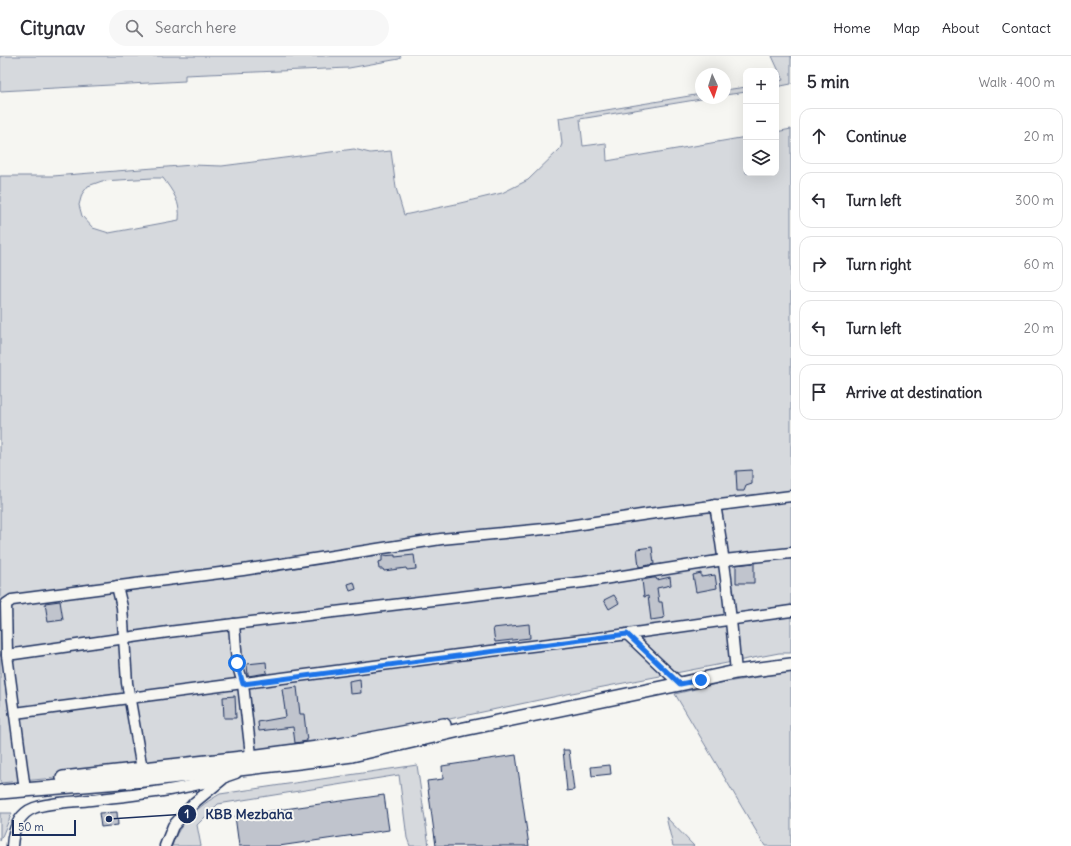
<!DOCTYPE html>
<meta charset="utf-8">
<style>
body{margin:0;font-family:Delius,sans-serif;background:#f7f7f7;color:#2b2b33}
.controls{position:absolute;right:12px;top:12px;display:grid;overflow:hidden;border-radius:8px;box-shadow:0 4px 16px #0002}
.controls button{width:36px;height:36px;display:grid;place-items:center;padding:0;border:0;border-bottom:1px solid #e1e1e2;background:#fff;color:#2b2b33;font:20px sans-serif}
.compass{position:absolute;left:695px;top:12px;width:36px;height:36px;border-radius:50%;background:#fff;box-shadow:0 4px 16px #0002;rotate:176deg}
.scale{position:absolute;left:12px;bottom:10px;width:64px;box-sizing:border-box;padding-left:4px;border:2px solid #1b2f5e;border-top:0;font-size:11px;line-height:14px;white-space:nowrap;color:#1b2f5e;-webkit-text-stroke:3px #f6f6f2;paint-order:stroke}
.stop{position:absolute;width:12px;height:12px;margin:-9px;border:3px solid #1a73e8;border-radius:50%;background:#fff}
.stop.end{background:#1a73e8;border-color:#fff;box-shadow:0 1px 4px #0008}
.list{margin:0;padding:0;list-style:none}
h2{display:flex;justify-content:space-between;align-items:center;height:52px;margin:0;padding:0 16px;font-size:17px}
h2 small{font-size:13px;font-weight:400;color:#7c7c81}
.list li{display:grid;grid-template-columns:26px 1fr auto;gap:12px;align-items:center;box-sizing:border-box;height:56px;margin:0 8px 8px;padding:0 8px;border:1px solid #e1e1e2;border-radius:12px}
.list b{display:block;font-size:15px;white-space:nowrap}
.list em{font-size:13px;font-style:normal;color:#7c7c81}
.icon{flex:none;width:22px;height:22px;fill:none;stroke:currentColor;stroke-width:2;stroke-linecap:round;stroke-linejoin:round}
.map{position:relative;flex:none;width:791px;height:790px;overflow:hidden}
header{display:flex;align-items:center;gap:24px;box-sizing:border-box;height:56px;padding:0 20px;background:#fff;border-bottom:1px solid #e1e1e2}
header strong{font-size:19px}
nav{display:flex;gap:22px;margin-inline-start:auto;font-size:14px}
.search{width:280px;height:36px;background:#f7f7f7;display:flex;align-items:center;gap:10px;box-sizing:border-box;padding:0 14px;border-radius:22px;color:#7c7c81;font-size:15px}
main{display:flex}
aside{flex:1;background:#fff}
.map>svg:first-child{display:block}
.green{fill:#d6d9dd;stroke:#78849e;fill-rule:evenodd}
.building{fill:#c0c4cd;stroke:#1b2f5e}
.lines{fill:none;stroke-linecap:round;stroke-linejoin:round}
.minor-casing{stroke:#1b2f5e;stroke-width:13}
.major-casing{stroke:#1b2f5e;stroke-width:16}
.minor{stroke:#f6f6f2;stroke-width:10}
.major{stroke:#f6f6f2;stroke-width:13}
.route{stroke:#1a73e8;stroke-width:5}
.leader{fill:none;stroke:#1b2f5e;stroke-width:1.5}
.callout-dot{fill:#1b2f5e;stroke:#f6f6f2;stroke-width:1.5}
.mark-label{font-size:12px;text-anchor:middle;font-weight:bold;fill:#fff}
.callout-label{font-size:14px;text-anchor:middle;font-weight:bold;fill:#1b2f5e;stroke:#f6f6f2;stroke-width:4;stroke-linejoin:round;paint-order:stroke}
</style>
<header>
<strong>Citynav</strong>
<div class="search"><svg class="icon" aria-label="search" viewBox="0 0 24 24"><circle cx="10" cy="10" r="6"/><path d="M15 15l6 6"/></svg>Search here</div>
<nav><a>Home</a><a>Map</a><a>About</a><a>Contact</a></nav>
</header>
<main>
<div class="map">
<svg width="791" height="790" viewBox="0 0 791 790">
<rect width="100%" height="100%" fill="#f6f6f2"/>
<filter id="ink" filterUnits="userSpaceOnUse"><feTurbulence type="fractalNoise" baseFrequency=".025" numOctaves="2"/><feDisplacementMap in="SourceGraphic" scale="8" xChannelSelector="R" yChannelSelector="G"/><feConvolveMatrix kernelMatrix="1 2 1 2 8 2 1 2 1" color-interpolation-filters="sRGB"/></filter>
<g filter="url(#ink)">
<g class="green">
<polygon points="0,0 401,0 399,3 349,12 185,19 185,25 0,35"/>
<polygon points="772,0 791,0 791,28 776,31 776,26 783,24"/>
<polygon points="746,31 746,36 725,39 725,34"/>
<path d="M 701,38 L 701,42 L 707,42 L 580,63 L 583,90 L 606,87 L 607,105 L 746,81 L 746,117 L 776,117 L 776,76 L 791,73 L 791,597 L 779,597 L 572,637 L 393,675 L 142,714 L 0,727 L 0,120 L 53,120 L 192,109 L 222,110 L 354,93 L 370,97 L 391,95 L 396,132 L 404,159 L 456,148 L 502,137 L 528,124 L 560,93 L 562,88 L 559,62 ZM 153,122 L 163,122 C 173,136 181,146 179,164 L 109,177 L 93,172 L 82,160 L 79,149 L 82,138 L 88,130 L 102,125 Z"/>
<polygon points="791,616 791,790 765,790 675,638 720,627"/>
<path d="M 417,709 L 429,790 L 410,790 L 407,782 L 399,719 L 218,748 L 197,769 L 201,790 L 172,790 C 179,766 199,750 220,738 Z"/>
<polygon points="0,757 12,757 0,785"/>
<polygon points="666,761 694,790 673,790"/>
</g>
<g class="building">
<polygon points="752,414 752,428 746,430 744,435 737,435 736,415"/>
<polygon points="652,491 654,508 639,511 637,493"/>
<polygon points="395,499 395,501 414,499 416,513 407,514 406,512 384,515 383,513 379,513 378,506 382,505 382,500"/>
<polygon points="754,507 754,527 736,527 736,509"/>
<polygon points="701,517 701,521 715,519 717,532 696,536 693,519"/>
<polygon points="670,521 671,529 657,532 659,546 662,546 664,562 651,564 648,540 644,541 642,524 653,522 656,522 657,524"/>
<polygon points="354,526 356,533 350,535 348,528"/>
<polygon points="614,539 619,547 609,553 604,544"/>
<polygon points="60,545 63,564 48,566 45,547"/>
<polygon points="529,568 530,582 495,586 493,572"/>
<polygon points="266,606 267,617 248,620 247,608"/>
<polygon points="360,623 361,637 350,638 349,625"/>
<polygon points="297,631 300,658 304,658 307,685 295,687 293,671 259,675 258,666 286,661 282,633"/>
<polygon points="235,640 236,662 224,662 223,641"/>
<polygon points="563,694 569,694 574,734 567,735"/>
<polygon points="516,699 529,790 436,790 427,725 443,723 442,710"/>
<polygon points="610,709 611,718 592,720 591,711"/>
<polygon points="384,739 389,774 279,790 239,790 235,760"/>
<polygon points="117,756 118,769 101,771 99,757"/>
</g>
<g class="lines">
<defs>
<g id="minor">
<path d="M 715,449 C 725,505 731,560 736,616"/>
<polyline points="117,530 122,551 127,627 143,719"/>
<polyline points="234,568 237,607 243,628 252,708"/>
<polyline points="627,578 680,628"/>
<polyline points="7,599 168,576 584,526 724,504 791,497"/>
<polyline points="15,657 458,599 606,581 791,555"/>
<polyline points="25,734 7,599 6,548 12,544 243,514 441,483 555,472 648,458 791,440"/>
<path d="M 12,790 C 13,775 18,758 34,752 C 50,746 74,746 91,744 C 139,738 191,734 236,717"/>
<polyline points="165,790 173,770 195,746 223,723"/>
</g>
<g id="major">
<polyline points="63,722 251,701 340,689 444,669"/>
<polyline points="0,736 144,724 299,706 352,699 464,673 680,628 736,616 791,609"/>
</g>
</defs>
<use href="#minor" class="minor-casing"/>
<use href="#major" class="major-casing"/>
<use href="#minor" class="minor"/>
<use href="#major" class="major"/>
</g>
</g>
<g class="lines" filter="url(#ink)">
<polyline class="route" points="237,607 243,628 627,578 680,628 701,624"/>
</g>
<path class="leader" d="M109 763L187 758"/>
<g class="callout-dot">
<circle cx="109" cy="763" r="4"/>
<circle cx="187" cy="758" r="10"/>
</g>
<g class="mark-label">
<text x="187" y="762">1</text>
</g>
<g class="callout-label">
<text x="249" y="763">KBB Mezbaha</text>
</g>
</svg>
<div class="controls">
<button>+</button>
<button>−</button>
<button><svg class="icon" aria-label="layers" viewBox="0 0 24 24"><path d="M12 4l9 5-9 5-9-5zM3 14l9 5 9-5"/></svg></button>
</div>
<svg class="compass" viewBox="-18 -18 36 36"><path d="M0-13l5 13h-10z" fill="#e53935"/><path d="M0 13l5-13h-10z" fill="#7c7c81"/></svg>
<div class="scale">50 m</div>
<div class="stop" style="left:237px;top:607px"></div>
<div class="stop end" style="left:701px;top:624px"></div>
</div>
<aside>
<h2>5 min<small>Walk · 400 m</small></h2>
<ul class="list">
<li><svg class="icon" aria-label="ahead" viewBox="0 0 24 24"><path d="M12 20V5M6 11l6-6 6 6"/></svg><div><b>Continue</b></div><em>20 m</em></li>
<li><svg class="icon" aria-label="left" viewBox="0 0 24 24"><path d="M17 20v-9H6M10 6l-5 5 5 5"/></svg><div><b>Turn left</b></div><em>300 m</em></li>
<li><svg class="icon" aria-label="right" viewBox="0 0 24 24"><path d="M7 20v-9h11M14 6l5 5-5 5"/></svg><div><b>Turn right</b></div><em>60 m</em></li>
<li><svg class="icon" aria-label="left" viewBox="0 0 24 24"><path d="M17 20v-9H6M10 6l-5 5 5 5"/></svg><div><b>Turn left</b></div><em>20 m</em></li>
<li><svg class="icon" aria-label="arrive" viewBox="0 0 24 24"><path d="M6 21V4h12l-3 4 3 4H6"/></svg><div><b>Arrive at destination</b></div></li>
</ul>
</aside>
</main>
